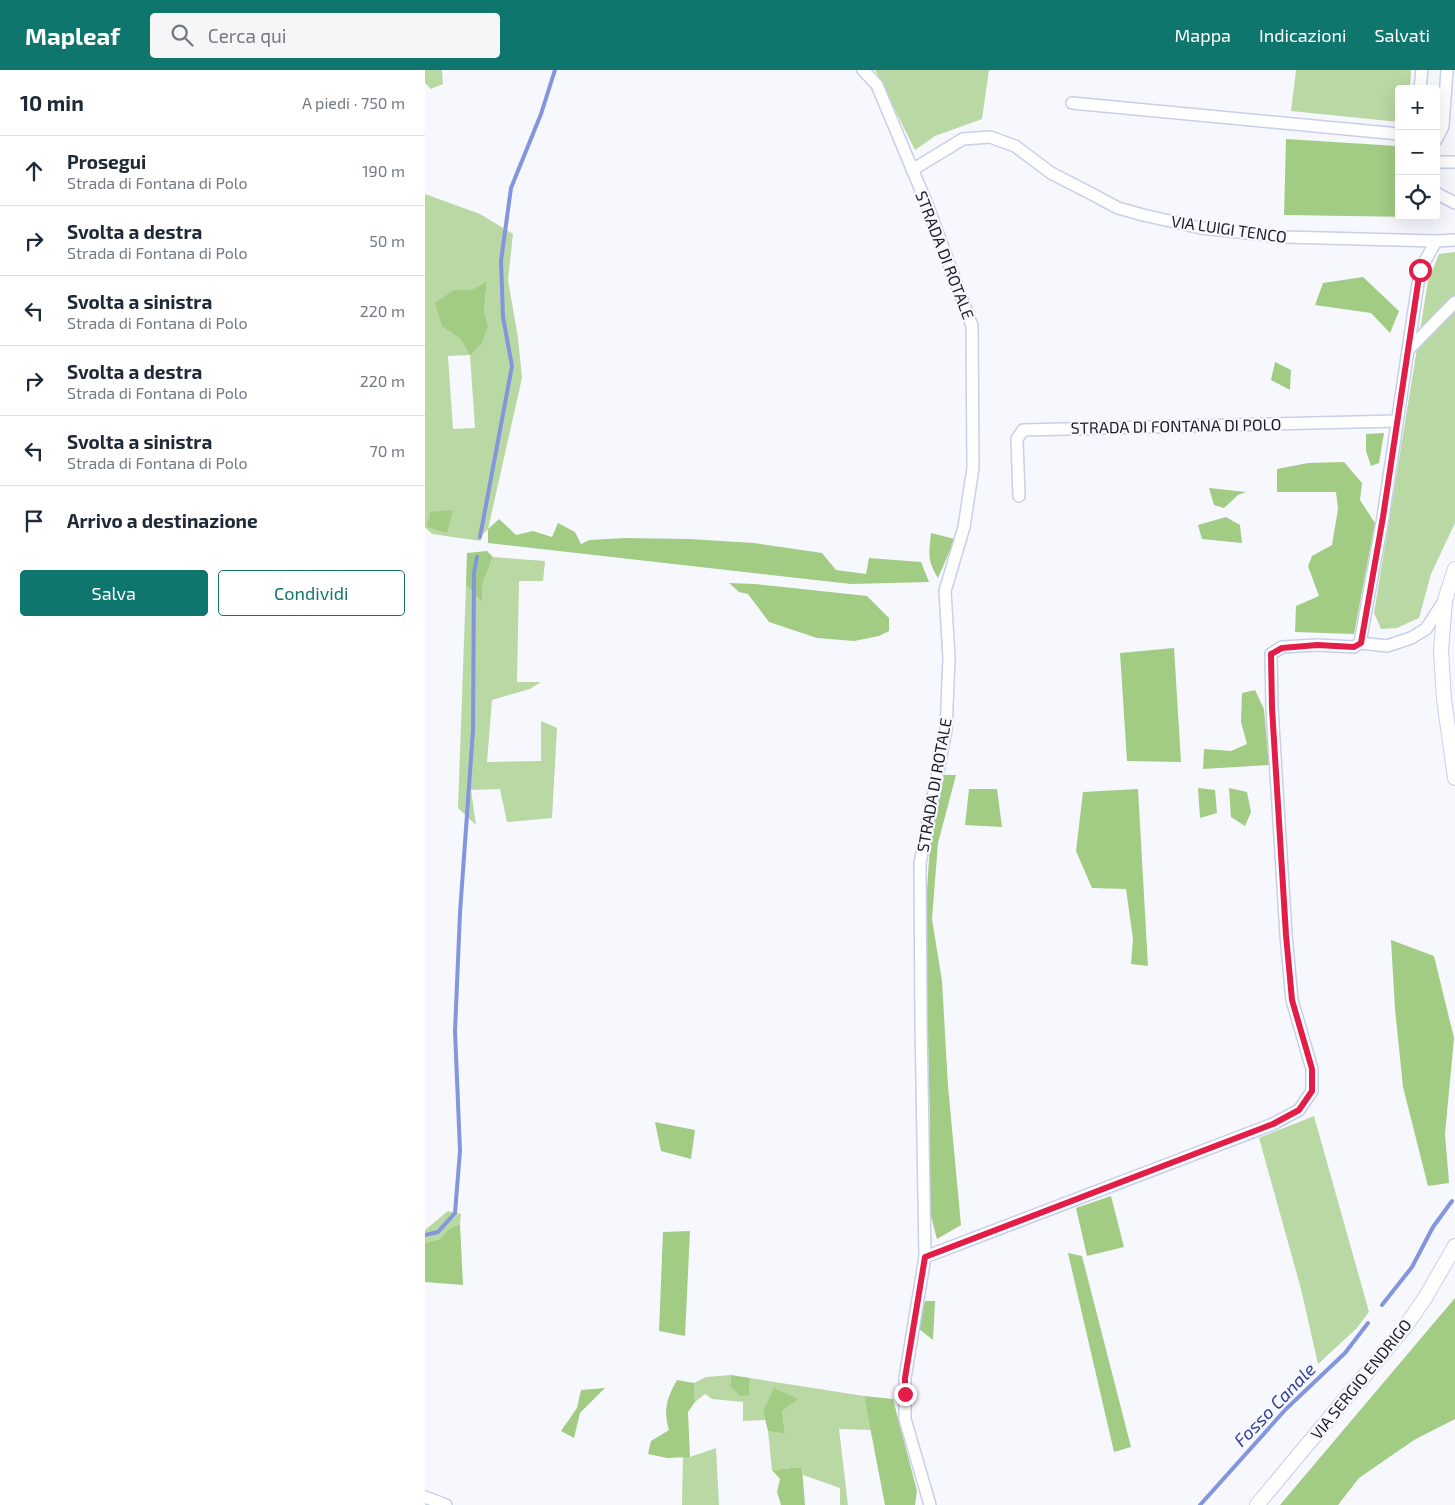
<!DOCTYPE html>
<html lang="it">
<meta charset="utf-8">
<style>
body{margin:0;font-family:"Exo 2",sans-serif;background:#f6f6f7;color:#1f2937}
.controls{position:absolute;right:15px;top:15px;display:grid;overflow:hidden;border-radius:5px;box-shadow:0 5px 20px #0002}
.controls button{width:45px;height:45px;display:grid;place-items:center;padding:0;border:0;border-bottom:1px solid #e0e1e3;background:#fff;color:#1f2937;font:25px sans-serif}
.stop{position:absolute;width:15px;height:15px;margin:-11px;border:4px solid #e11d48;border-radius:50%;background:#fff}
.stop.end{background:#e11d48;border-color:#fff;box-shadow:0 1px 5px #0008}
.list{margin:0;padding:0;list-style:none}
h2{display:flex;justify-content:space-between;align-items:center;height:65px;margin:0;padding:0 20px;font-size:21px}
h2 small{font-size:16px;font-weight:400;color:#747a83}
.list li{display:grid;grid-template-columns:32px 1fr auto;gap:15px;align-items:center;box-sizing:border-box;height:70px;padding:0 20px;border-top:1px solid #e0e1e3}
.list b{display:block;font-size:19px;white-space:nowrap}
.list p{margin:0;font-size:16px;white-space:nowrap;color:#747a83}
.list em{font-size:16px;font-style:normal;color:#747a83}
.actions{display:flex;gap:10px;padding:15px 20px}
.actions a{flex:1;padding:11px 0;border:1px solid #0f766e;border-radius:5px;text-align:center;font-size:18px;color:#0f766e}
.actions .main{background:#0f766e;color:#fff}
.icon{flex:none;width:28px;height:28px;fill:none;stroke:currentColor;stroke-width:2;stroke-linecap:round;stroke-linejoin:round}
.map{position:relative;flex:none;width:1030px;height:1435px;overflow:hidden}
header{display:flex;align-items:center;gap:30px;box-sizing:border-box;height:70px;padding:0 25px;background:#0f766e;color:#fff}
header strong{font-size:24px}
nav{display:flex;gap:28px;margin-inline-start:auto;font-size:18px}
.search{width:350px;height:45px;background:#f6f6f7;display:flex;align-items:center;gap:12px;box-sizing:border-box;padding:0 18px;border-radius:5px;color:#747a83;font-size:19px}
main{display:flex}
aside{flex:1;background:#fff}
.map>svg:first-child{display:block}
.green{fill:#b9d8a3;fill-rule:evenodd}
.forest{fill:#a2cb83}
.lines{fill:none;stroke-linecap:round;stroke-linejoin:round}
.stream{stroke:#8395dc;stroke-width:4}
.minor-casing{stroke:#c7cfe9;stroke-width:14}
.tertiary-casing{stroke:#c7cfe9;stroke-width:16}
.minor{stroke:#fff;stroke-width:11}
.tertiary{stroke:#fff;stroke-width:14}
.route{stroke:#e11d48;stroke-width:6}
.labels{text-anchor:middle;stroke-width:4.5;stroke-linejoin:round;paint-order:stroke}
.street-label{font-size:16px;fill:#1b1e27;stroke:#f7f8fe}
.water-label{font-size:18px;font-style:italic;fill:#334193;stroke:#f7f8fe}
</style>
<header>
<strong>Mapleaf</strong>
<div class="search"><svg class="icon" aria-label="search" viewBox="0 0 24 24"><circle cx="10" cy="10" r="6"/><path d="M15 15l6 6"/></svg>Cerca qui</div>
<nav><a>Mappa</a><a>Indicazioni</a><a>Salvati</a></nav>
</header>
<main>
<aside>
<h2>10 min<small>A piedi · 750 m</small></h2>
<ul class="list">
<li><svg class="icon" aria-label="ahead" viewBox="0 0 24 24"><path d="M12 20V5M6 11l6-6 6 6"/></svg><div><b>Prosegui</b><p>Strada di Fontana di Polo</p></div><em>190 m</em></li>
<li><svg class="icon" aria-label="right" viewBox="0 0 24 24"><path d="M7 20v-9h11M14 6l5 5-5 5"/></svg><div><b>Svolta a destra</b><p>Strada di Fontana di Polo</p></div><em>50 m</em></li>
<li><svg class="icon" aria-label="left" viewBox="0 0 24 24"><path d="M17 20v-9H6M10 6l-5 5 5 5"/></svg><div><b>Svolta a sinistra</b><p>Strada di Fontana di Polo</p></div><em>220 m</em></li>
<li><svg class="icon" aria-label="right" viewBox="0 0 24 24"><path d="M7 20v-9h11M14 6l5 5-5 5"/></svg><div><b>Svolta a destra</b><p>Strada di Fontana di Polo</p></div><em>220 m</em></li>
<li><svg class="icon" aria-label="left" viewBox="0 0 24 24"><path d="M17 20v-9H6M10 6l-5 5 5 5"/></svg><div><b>Svolta a sinistra</b><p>Strada di Fontana di Polo</p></div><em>70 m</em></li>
<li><svg class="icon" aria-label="arrive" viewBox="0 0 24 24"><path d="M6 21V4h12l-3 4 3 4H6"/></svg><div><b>Arrivo a destinazione</b></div></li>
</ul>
<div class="actions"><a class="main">Salva</a><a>Condividi</a></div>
</aside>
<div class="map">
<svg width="1030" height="1435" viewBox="0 0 1030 1435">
<rect width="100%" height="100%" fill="#f7f8fe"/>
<g class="green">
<polygon points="0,0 17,0 18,14 6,19 0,13"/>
<polygon points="450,0 564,0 557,49 510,66 490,80"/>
<polygon points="871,0 986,0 985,19 974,19 974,52 866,41"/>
<path d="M 0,124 L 55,144 L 88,164 L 83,210 L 93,268 L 97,308 L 63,459 L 55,467 L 56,471 L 7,464 L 0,457 ZM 62,211 L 59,240 L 63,256 L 45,284 L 35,268 L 29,220 L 46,220 ZM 45,285 L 50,358 L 28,359 L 23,286 Z"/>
<polygon points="1030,182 1030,453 1006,504 994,548 972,558 956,559 949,543 1003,211 1014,184"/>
<polygon points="68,487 120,491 118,511 94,511 92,612 116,612 105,619 67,630 62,692 116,691 116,651 132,658 127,748 82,752 75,719 46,720 51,755 33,738 41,515 57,532 58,512"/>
<polygon points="889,1046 944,1242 931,1259 893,1294 876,1219 834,1068"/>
<polygon points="23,1141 36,1144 35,1154 25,1158 15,1169 0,1173 0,1160"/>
<polygon points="306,1305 305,1316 324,1324 325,1308 439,1326 446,1360 414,1359 423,1435 415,1435 415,1418 378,1405 377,1397 347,1400 343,1361 360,1364 357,1341 372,1329 338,1341 340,1350 318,1351 318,1332 287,1329 280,1324 270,1332 269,1313 281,1307"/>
<polygon points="291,1378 294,1435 257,1435 258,1387 265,1387"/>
</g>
<g class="forest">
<polygon points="861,69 972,76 974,146 988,147 859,145"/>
<polygon points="938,207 974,241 965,263 946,243 890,235 898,213"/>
<polygon points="62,211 59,240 63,256 57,273 45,285 35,268 17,256 10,233 29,220 46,220"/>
<polygon points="850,292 866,300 865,320 846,310"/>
<polygon points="959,363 954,393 946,396 941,381 941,364"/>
<polygon points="919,392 937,413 935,430 950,453 929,564 870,562 871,536 894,526 883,496 887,486 907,475 913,439 911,422 852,422 852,399 883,393"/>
<polygon points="784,418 821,422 813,425 799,438 789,435"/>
<polygon points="28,440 22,463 2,457 5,442"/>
<polygon points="801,447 815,455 817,473 777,469 773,455"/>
<polygon points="74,449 91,465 108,461 127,467 133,453 150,462 156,474 164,470 200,468 264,469 329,473 397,483 411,500 441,504 444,488 496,492 504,512 426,514 63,473 63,459"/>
<path d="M 506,463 L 530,469 L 513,508 C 502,490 504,483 506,463 Z"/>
<polygon points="62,481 68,487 58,512 57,532 41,515 42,483"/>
<polygon points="304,513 330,514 442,526 464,548 464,561 454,566 429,571 392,568 344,552 323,524 314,522"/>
<polygon points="749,578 756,692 702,691 695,583"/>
<polygon points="830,620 839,639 844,695 778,699 779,679 806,681 822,674 816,652 817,623"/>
<polygon points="519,705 531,705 513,773 507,849 517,911 523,1016 536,1155 512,1169 503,1135 505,1053 500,850 505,775"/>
<polygon points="773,718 790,720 792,743 775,748"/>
<polygon points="804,718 822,722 826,742 820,756 806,747"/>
<polygon points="544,719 572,719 577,757 540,755"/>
<polygon points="713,719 723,896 706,894 708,869 701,819 667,818 651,781 658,722"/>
<polygon points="966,870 1009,886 1029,968 1020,1064 1024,1113 1003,1116 978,1017 970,939"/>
<polygon points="230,1052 270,1060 266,1089 236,1081"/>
<polygon points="686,1126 699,1177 662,1186 651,1138"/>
<polygon points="35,1154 38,1215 0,1212 0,1173 15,1169 25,1158"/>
<polygon points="265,1161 260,1266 234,1261 238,1162"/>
<polygon points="643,1183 657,1186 706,1377 689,1382"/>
<polygon points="1030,1228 1030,1349 989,1370 934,1408 913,1435 855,1435"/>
<polygon points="500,1231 510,1231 508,1270 494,1259 495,1247"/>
<polygon points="306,1305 325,1308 324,1325 315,1326 305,1316"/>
<path d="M 252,1310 L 269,1313 L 270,1332 L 263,1342 L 265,1387 L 242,1388 L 223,1384 L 226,1371 L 244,1360 C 238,1339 242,1328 252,1310 Z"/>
<polygon points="180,1318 155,1343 149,1368 136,1361 152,1338 156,1320"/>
<polygon points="349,1318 373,1329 357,1341 360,1364 343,1361 338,1341"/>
<polygon points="439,1326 468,1329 492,1421 490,1435 460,1435"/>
<polygon points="377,1397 380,1435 356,1435 352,1422 355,1409 347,1400"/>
</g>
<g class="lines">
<g class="stream">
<polyline points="55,467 87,296 78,247 76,191 86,118 116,44 130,0"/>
<polyline points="0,1165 13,1162 30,1143 35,1081 30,961 35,843 48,660 49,503 52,487"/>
<polyline points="957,1235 987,1197 1008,1157 1027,1131"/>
<polyline points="775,1435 861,1339 920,1283 943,1253"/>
</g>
<defs>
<g id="minor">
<polyline points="438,0 452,15 503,137 547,256 548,398 539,457 520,521 524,588 521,660 495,793 496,953 500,1187"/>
<polyline points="995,19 997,0"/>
<polyline points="647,33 974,64"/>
<polyline points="1011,70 1018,56 1022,0"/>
<polyline points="1011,92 1030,92"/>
<polyline points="487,100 538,69 565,67 590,76 626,103 665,123 693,138 718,145 776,158 860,167 1011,171 1030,170"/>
<polyline points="1011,123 1030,133"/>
<polyline points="984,279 1030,232"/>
<polyline points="594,426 592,369 598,360 972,351"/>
<polyline points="935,573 962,576 986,568 1001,559 1019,531"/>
<polyline points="0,1427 21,1435"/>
<polyline points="505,1435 480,1349 480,1308 500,1187 848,1054 874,1040 887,1021 887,999 867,930 861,865 847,638 846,584 857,577 892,575 929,577 935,573 958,447 995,200 1011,171"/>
</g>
<g id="tertiary">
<polyline points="1030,499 1020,530 1016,581 1019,629 1030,708"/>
<polyline points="832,1435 980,1257 1000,1228 1030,1176"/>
</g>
</defs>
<use href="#minor" class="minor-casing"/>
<use href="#tertiary" class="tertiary-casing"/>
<use href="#minor" class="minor"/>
<use href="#tertiary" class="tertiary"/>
</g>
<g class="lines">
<polyline class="route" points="480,1324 480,1308 500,1187 848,1054 874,1040 887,1021 887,999 867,930 861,865 847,638 846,584 857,578 892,575 929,577 936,573 958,447 995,200"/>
</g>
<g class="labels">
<g class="street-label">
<text transform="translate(804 159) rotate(8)" y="6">VIA LUIGI TENCO</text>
<text transform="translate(520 185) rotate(69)" y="6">STRADA DI ROTALE</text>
<text transform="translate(751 356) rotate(-1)" y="6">STRADA DI FONTANA DI POLO</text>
<text transform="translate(509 715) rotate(-80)" y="6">STRADA DI ROTALE</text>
<text transform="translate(936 1309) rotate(-51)" y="6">VIA SERGIO ENDRIGO</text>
</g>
<g class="water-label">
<text transform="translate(850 1335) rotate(-46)" y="6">Fosso Canale</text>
</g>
</g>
</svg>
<div class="controls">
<button>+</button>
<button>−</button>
<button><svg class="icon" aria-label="locate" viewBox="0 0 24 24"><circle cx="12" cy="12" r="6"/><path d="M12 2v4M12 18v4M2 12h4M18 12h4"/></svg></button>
</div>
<div class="stop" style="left:995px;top:200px"></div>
<div class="stop end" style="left:480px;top:1324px"></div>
</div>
</main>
